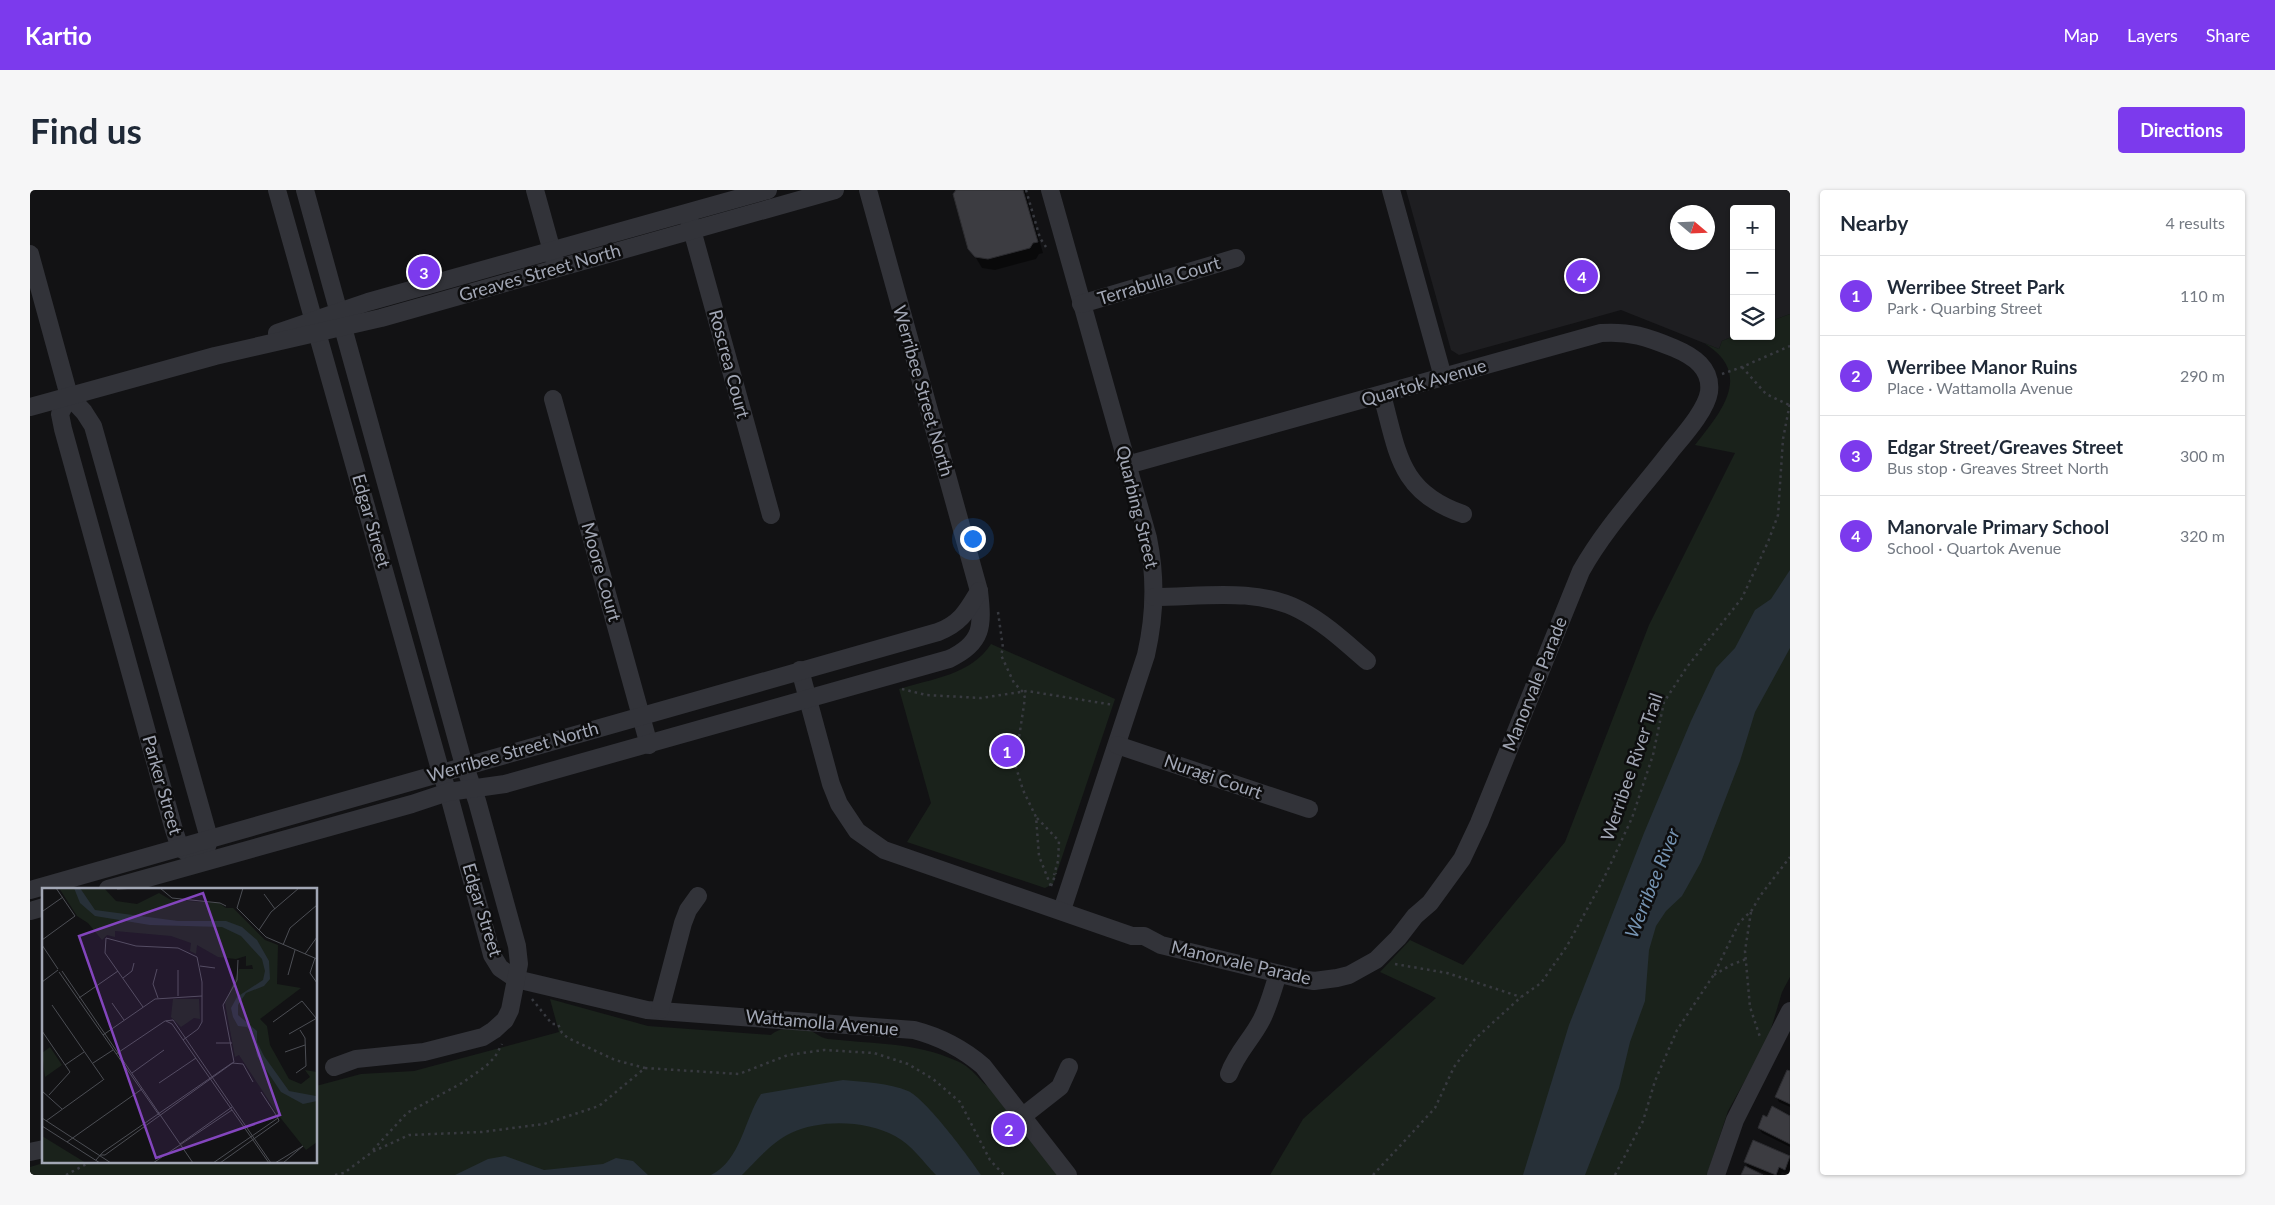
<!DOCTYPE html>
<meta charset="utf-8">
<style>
body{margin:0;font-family:Lato,sans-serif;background:#f6f6f7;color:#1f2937}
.controls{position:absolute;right:15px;top:15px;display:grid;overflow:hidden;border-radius:5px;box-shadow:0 1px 4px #0004}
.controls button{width:45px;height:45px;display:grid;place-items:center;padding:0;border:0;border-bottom:1px solid #e0e1e3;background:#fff;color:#1f2937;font:25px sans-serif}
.compass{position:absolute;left:1640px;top:15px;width:45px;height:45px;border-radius:50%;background:#fff;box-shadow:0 1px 4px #0004;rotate:109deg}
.you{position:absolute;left:942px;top:348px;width:18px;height:18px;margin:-12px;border:4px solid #fff;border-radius:50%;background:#1a73e8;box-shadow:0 0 0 8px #1a73e833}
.badge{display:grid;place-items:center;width:32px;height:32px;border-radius:50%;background:#7c3aed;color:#fff;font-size:16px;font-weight:700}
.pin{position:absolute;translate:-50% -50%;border:2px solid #fff;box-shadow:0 1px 5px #0006}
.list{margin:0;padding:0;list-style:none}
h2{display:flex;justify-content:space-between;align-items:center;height:65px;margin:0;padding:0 20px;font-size:21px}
h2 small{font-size:16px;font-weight:400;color:#747a83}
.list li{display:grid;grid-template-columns:32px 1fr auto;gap:15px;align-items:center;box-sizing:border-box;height:80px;padding:0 20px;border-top:1px solid #e0e1e3}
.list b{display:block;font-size:19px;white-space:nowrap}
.list p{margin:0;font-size:16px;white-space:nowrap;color:#747a83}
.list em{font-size:16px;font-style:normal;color:#747a83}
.icon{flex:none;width:28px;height:28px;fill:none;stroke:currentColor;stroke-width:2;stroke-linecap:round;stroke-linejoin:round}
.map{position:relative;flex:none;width:1760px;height:985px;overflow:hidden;border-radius:5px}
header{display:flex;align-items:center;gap:30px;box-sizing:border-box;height:70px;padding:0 25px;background:#7c3aed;color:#fff}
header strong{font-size:24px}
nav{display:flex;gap:28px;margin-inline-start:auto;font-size:18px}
.intro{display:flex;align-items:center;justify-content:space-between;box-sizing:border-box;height:120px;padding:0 30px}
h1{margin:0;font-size:35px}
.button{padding:12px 22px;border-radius:5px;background:#7c3aed;color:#fff;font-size:18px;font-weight:700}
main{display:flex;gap:30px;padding:0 30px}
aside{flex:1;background:#fff;border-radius:5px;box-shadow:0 1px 4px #0004}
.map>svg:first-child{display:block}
.built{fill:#1e1e21;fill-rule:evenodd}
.green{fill:#1a221b}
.water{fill:#273038}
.shadow{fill:#0007}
.building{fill:#3c3c41;stroke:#2c2c30}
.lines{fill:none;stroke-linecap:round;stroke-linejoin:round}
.path{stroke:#383a40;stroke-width:2.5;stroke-dasharray:2.5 4;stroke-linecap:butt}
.minor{stroke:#323339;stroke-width:18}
.labels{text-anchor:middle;stroke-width:5;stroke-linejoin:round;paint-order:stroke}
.street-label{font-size:18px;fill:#a2a7b5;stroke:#0d0d0e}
.water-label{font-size:19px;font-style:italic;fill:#7694b3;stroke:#0d0d0e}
.inset-road{fill:none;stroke:#4c4e54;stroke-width:1}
.view{fill:#8345bd;fill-opacity:0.15;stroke:#8345bd;stroke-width:2.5}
.inset-edge{fill:none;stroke:#a2a7b5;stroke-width:2.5}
</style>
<header>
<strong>Kartio</strong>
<nav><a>Map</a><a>Layers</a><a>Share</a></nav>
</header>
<div class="intro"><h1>Find us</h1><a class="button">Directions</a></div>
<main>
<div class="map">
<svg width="1760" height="985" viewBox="0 0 1760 985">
<rect width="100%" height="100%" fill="#121214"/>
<path class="built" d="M 1376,0 L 1760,0 L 1760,124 L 1741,131 L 1741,19 L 1704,19 L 1704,146 L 1692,151 L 1689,159 L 1591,120 L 1429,165 L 1421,160 ZM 1648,22 L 1678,22 L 1678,52 L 1648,52 Z"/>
<g class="green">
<path d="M 1760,124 L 1760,787 L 1752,802 L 1738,849 L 1698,921 L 1677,985 L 1240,985 L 1273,929 L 1406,808 L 1350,782 L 1380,750 L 1433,775 L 1535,652 L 1619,435 L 1705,263 L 1665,255 C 1690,223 1725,184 1674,153 L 1689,159 L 1692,151 L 1704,146 L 1741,146 L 1741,131 Z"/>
<path d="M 961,454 L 1085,509 L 1023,694 L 1015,698 L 877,652 L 901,613 L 869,499 C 901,489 941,485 961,454 Z"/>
<path d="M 520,809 L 618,836 L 741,845 C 748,838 764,837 774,839 C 783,840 790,848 798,849 C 843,854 885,852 927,871 C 945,879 948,891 962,899 L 1028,985 L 0,985 L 0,977 L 20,971 L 286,971 L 286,896 L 331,884 L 384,881 L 529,842 Z"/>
</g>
<g class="water">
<polygon points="1760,380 1760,458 1725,522 1710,571 1671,672 1652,706 1636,721 1626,736 1619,760 1615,811 1600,852 1589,898 1555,985 1493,985 1539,835 1614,643 1661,531 1686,478 1705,458 1725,420 1741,409"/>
<path d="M 813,890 C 834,892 859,893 878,901 C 895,908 940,968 951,985 L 906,985 C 893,972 882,955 865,946 C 836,930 790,929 761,943 C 742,952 727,970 712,985 L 681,985 C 711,970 714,930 731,904 Z"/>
<polygon points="475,966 514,980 573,974 586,968 603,971 618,985 425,985 458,969"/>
</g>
<g class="shadow">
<polygon points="927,0 995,0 1013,63 1009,64 1006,69 965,80 952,78 940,58"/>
<polygon points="1760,883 1760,917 1749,912 1746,906"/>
<polygon points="1760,928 1760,957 1732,943 1729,938 1738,929"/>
<polygon points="1723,952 1760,968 1760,979 1758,984 1752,982 1751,985 1738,985 1718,977 1715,971"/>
</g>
<g class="building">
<polygon points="926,0 993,0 1008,52 1003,53 1000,58 958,69 945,67 938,59 923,4"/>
<polygon points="1757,880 1760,881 1760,914 1745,907"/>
<polygon points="1742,916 1760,926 1760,954 1728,938 1733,925 1737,927"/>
<polygon points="1723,950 1760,966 1755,980 1749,977 1746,985 1714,972"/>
<polygon points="1715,976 1733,985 1711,985"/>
</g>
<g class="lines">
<g class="path">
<polyline points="996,0 1010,48 1016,57"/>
<polyline points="1712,177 1736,204 1759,215"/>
<polyline points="1692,184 1712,177 1760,156"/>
<polyline points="968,422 973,458 971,465 984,493 993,502 995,508 985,574 993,600 1006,627 1009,666 1022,699"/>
<polyline points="872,499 896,505 951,508 997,501 1084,515"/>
<polyline points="1007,628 1029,651 1028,671 1024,685"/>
<polyline points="1021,696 1026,683"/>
<polyline points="1721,722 1715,761 1720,817 1730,847"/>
<polyline points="1365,774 1417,783 1491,807"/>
<polyline points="1684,785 1701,775 1716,769"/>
<polyline points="502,809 522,834 528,834 532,843 538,848 585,870 615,878"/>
<polyline points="343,960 377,923 432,893 456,876 465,867 472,854"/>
<polyline points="36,985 62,971"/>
<polyline points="305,985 314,983 342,962 379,945 452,942 514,934 569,916 615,878 709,884 758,865 794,860 844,863 878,874 903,889 930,912 960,970 974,985"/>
<polyline points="1343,985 1405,918 1424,877 1445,849 1491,807 1511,793 1537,756 1574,688 1602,628 1623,565 1634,512 1657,477 1712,408 1738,352 1748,325 1753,249 1760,213"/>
<polyline points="1585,985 1613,931 1625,891 1647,840 1683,786 1709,733 1722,720 1730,706 1760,667"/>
</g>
<g class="minor">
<path d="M 247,0 L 411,583 L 418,602 L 462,765 L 470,778 L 486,789 L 617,820 L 884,840 C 911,847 932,858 953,876 L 1038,985"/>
<polyline points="275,0 432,568 447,611 487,756 489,774 480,820 475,830 464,840 453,847 394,862 326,869 304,877"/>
<polyline points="505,0 525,72"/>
<path d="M 1020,0 L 1118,348 C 1126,387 1125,426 1116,465 L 1032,720"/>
<polyline points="1361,0 1413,187"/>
<polyline points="659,29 741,325"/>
<polyline points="0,64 39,206 54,222 63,236 177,641 179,650 172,672 150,658 144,640 33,239 30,224 39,206"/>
<polyline points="1051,114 1206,68"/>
<polyline points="247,143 338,112 738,0"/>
<path d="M 1352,205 C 1368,263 1369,302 1433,324"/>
<polyline points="523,209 619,555"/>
<polyline points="0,217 185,166 351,128 805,0"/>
<path d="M 1124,407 C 1171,407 1226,397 1270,420 C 1295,433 1316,453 1337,471"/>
<path d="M 770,480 L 801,594 L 809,614 L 827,641 L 854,660 L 1102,746 L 1114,746 L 1131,755 L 1271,789 L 1284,791 L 1307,788 L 1319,785 L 1346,770 L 1368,748 L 1385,726 L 1400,713 L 1432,669 L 1449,633 L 1551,381 C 1575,338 1610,301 1640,262 C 1652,247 1676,221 1679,202 C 1682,178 1663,166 1644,158 C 1617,147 1600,141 1571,143 L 1097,275"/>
<polyline points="1087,555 1279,619"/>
<path d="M 78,699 L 382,614 L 418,602 L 475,594 L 919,469 C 953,453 953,436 949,401 L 838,0"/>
<path d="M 0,700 L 908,442 C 931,433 937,421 949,401"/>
<polyline points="0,721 14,717"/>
<polyline points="630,820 653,733 658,720 668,706"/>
<path d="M 1199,884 C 1207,862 1222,849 1232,829 C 1239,815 1243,799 1248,784"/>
<polyline points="993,926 1030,897 1039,877"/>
<polyline points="0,962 14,959"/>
<polyline points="1686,985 1705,930 1760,821"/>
</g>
</g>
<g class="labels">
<g class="street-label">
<text transform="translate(510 83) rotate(-16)" y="6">Greaves Street North</text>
<text transform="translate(1129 91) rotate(-17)" y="6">Terrabulla Court</text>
<text transform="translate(699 174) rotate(75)" y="6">Roscrea Court</text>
<text transform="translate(1394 193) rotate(-16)" y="6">Quartok Avenue</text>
<text transform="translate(893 201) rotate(74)" y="6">Werribee Street North</text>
<text transform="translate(1107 317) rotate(76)" y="6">Quarbing Street</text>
<text transform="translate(341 331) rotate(74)" y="6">Edgar Street</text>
<text transform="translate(571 382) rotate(74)" y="6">Moore Court</text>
<text transform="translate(1505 494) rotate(-68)" y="6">Manorvale Parade</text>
<text transform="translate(483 562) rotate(-16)" y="6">Werribee Street North</text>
<text transform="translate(1602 577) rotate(-71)" y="6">Werribee River Trail</text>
<text transform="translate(1183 587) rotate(19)" y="6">Nuragi Court</text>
<text transform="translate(132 595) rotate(74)" y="6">Parker Street</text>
<text transform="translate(452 720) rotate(73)" y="6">Edgar Street</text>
<text transform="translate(1211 773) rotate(13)" y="6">Manorvale Parade</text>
<text transform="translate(792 833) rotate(5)" y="6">Wattamolla Avenue</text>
</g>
<g class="water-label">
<text transform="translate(1622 693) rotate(-68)" y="7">Werribee River</text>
</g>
</g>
<g transform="translate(12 698)">
<rect width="275" height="275" fill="#121214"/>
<path d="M 17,0 L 62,0 L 74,13 L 95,16 L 117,5 L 129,12 L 177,15 L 184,20 L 191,20 L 223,52 L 236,57 L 235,96 L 259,100 L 218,131 L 225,138 L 228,157 L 247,191 L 259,196 L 268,189 L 263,182 L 275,184 L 275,254 L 264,262 L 237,228 L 197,167 L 193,169 L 183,115 L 197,81 L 211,81 L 210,77 L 204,78 L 204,68 L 194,71 L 176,69 L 155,57 L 154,66 L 148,63 L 149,55 L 129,48 L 73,43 L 73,49 L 65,47 L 60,52 L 46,35 L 35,28 ZM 131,111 L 157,111 L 158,131 L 152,130 L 139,139 L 129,129 ZM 8,159 L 20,177 L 3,189 L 0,165 ZM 0,248 L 44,275 L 0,275 Z" fill="#1a221b"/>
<path d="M 32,0 L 38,0 L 53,22 L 136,33 L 184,33 L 200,39 L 215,52 L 227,73 L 228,91 L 222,98 L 204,105 L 196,117 L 196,127 L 215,143 L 215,154 L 222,168 L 247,203 L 274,208 L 275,213 L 261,216 L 239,204 L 215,168 L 211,145 L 205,139 L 196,138 L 191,129 L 189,120 L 195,109 L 221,92 L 223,83 L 220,71 L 199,48 L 180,39 L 108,37 L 53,28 L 38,15 Z" fill="#273038"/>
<path class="inset-road" d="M 118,0 L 130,10 L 178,15 L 184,18M 201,0 L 195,20 L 224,49 L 275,71M 75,1 L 97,0M 222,6 L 233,21M 1,23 L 21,9M 217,42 L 229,24 L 257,0M 0,52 L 33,28 L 14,0M 0,57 L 16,81M 241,57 L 248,40 L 275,17M 263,66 L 275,49M 273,70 L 268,85 L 275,95M 158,78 L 173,80M 115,81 L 111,96 L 116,110M 136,82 L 136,108M 20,83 L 151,275M 17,84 L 117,227M 246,87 L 253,62M 81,90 L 90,83 L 92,75M 0,94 L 16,82M 37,110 L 76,83M 70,115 L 82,132M 10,117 L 62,192M 101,119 L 63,65 L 64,50 L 94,58 L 136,60 L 155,69 L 160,94 L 160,134 L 156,141 L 141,152M 124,133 L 130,136 L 227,275M 231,134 L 260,113 L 274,130M 0,143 L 28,184 L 7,207M 247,146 L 275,130M 61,147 L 113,111 L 160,108M 174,155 L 190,155M 243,164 L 263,157M 74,166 L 123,133 L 131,132 L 229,275M 192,174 L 181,117 L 195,92 L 196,72M 51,175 L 71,162M 23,177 L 42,164M 90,185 L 122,162M 254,185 L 264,178 L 263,150 L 258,142M 117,195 L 154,170M 0,203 L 20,221M 219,204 L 236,230M 0,230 L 69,275M 4,233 L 61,192M 0,238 L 58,275M 25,254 L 100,201M 138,256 L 190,219M 58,267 L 63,267 L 192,174M 54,272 L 61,264 L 190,175 L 201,176 L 211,194M 111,275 L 190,222M 171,275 L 236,230M 178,275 L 237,233 L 236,230M 233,275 L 261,258 L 241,275"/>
<path class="view" d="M 161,5 L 238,227 L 114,270 L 37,48 Z"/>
<rect width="275" height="275" class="inset-edge"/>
</g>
</svg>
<div class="controls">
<button>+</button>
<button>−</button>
<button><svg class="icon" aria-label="layers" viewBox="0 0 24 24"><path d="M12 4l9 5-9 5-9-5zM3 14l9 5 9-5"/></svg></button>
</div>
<svg class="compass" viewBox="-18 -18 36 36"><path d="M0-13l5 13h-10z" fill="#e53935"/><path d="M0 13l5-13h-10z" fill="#747a83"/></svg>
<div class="you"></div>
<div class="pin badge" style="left:977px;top:561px">1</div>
<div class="pin badge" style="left:979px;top:939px">2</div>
<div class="pin badge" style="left:394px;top:82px">3</div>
<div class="pin badge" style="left:1552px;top:86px">4</div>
</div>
<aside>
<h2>Nearby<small>4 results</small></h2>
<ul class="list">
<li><span class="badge">1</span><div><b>Werribee Street Park</b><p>Park · Quarbing Street</p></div><em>110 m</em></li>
<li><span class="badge">2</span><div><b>Werribee Manor Ruins</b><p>Place · Wattamolla Avenue</p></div><em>290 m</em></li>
<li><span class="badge">3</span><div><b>Edgar Street/Greaves Street</b><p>Bus stop · Greaves Street North</p></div><em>300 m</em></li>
<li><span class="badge">4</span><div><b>Manorvale Primary School</b><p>School · Quartok Avenue</p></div><em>320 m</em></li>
</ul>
</aside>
</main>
